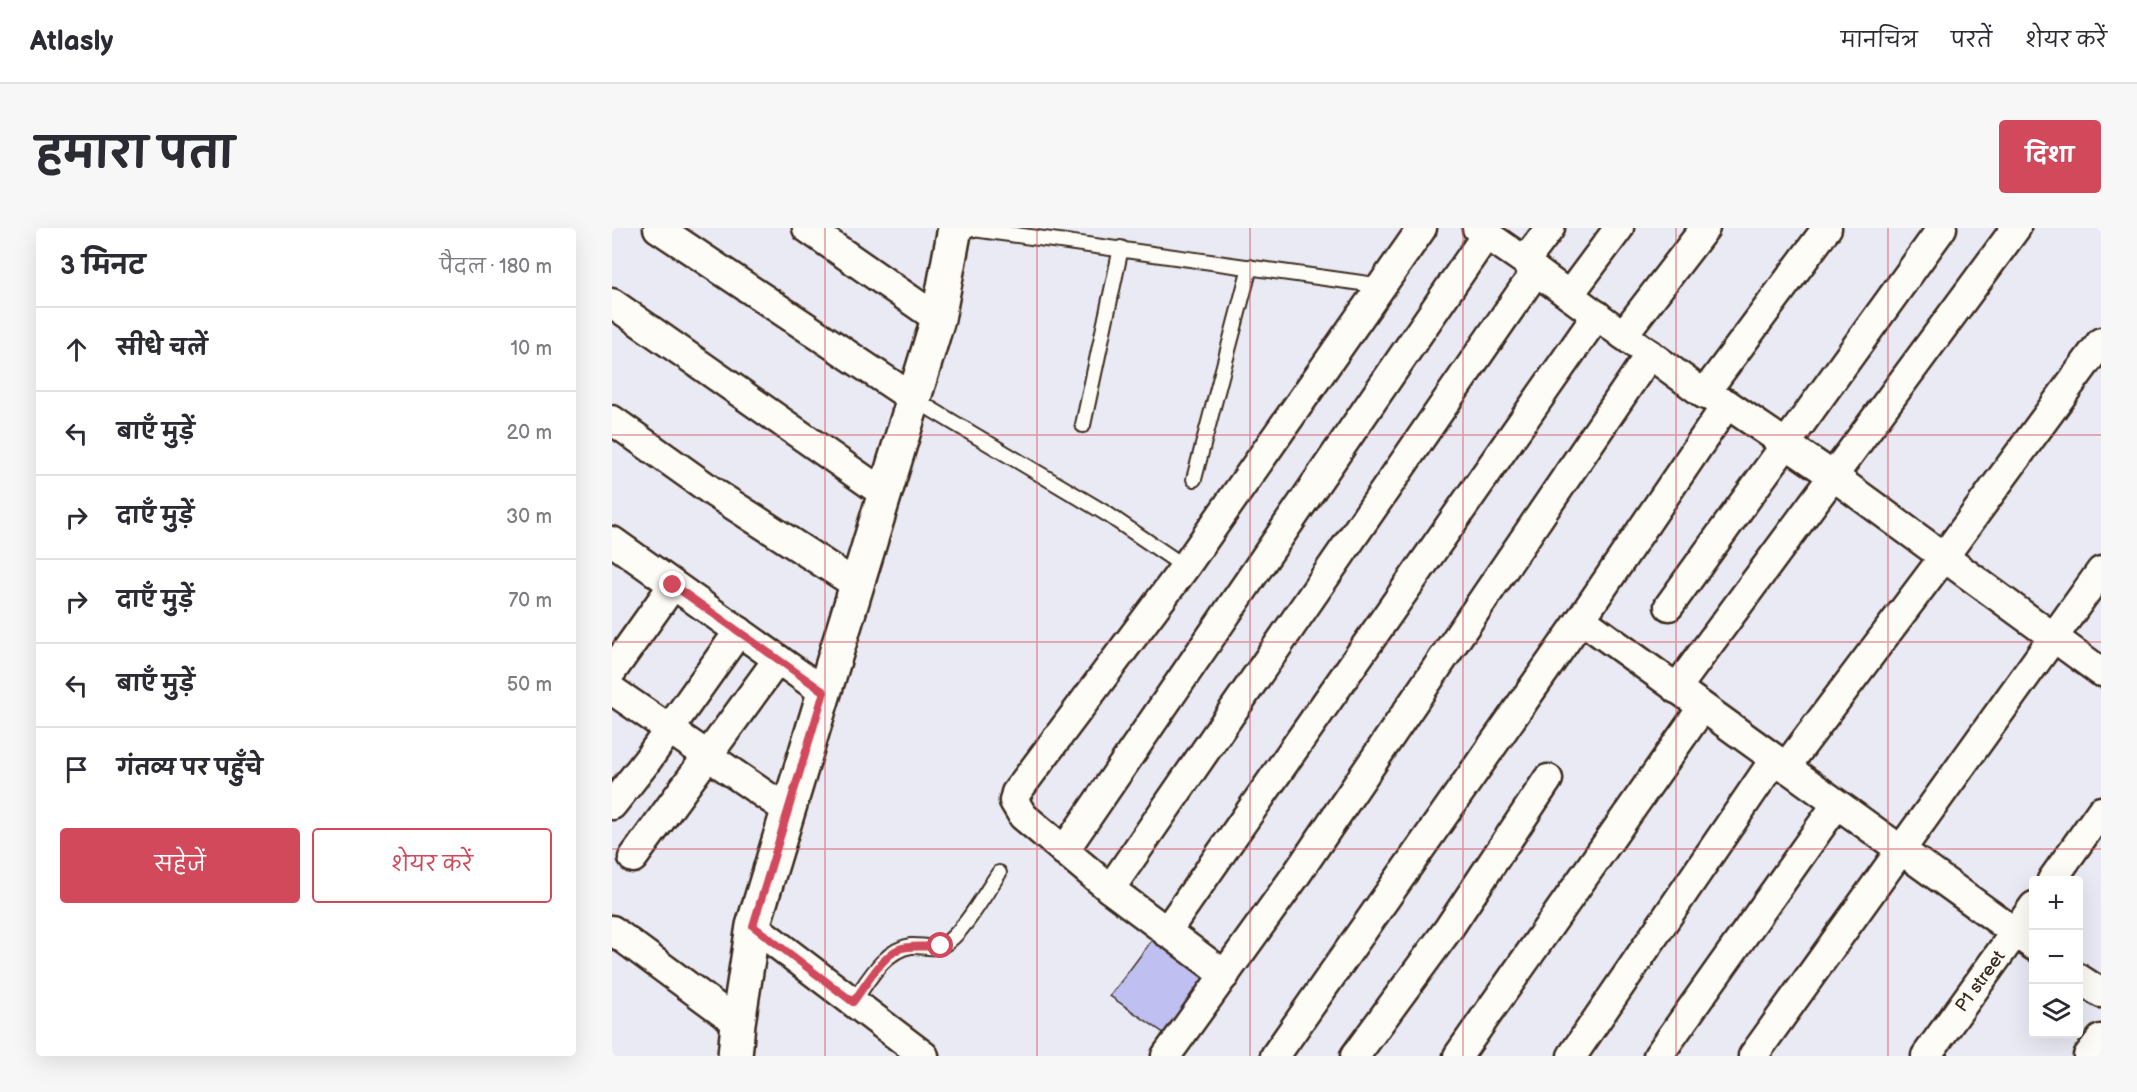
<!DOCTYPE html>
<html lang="hi">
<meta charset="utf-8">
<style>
body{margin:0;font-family:"Balsamiq Sans","Playpen Sans Deva",sans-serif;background:#f7f7f7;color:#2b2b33}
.controls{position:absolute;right:18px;bottom:18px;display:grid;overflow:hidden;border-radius:6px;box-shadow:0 6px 24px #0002}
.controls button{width:54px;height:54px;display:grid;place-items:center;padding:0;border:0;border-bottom:2px solid #e1e1e2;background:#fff;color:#2b2b33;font:30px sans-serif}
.stop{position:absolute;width:18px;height:18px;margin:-14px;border:4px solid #d1495b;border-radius:50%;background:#fff}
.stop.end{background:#d1495b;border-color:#fff;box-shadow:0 2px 6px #0008}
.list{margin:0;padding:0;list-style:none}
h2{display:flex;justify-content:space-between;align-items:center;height:78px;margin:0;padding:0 24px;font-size:26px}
h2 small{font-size:20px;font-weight:400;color:#7c7c81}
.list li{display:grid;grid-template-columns:39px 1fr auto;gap:18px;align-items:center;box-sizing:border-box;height:84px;padding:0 24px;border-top:2px solid #e1e1e2}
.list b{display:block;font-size:22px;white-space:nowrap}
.list em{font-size:20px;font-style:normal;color:#7c7c81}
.actions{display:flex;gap:12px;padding:18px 24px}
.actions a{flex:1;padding:14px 0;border:2px solid #d1495b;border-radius:6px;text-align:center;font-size:21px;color:#d1495b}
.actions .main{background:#d1495b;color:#fff}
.icon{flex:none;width:33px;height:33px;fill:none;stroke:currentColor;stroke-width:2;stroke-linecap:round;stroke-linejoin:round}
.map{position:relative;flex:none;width:1489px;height:828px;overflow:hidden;border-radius:6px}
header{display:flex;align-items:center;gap:36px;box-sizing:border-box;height:84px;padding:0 30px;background:#fff;border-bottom:2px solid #e1e1e2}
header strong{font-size:28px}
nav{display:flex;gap:33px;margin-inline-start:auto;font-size:21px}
.intro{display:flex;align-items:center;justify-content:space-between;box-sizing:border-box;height:144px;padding:0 36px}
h1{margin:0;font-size:42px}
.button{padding:15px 27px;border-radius:6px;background:#d1495b;color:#fff;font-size:21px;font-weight:700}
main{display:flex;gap:36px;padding:0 36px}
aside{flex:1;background:#fff;border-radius:6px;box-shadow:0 6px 24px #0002}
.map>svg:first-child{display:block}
.building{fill:#bfbff1;stroke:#3b2a1e;stroke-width:1.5}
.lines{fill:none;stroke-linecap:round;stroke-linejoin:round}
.lane-casing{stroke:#3b2a1e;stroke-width:18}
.street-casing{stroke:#3b2a1e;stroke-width:33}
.secondary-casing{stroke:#3b2a1e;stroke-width:38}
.lane{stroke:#fdfcf7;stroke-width:14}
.street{stroke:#fdfcf7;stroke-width:28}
.secondary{stroke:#fdfcf7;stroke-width:33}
.route{stroke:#d1495b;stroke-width:8}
.grid{fill:none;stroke:#d1495b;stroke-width:1.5;stroke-opacity:0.55}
.labels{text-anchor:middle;stroke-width:6;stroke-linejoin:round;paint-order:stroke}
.street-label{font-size:18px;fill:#3b2a1e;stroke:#fdfcf7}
</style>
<header>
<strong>Atlasly</strong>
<nav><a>मानचित्र</a><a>परतें</a><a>शेयर करें</a></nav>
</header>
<div class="intro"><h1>हमारा पता</h1><a class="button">दिशा</a></div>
<main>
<aside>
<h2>3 मिनट<small>पैदल · 180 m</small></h2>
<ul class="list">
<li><svg class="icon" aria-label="ahead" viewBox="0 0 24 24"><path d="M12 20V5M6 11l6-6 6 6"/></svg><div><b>सीधे चलें</b></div><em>10 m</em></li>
<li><svg class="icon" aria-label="left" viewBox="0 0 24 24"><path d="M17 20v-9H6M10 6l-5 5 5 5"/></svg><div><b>बाएँ मुड़ें</b></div><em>20 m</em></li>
<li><svg class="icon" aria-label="right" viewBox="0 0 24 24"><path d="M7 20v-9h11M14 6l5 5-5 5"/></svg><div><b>दाएँ मुड़ें</b></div><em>30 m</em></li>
<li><svg class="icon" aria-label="right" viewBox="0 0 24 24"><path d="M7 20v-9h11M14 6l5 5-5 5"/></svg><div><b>दाएँ मुड़ें</b></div><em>70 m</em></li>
<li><svg class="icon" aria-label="left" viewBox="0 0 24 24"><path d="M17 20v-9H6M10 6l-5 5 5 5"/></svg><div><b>बाएँ मुड़ें</b></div><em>50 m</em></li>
<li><svg class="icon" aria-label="arrive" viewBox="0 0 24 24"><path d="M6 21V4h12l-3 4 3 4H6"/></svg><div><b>गंतव्य पर पहुँचे</b></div></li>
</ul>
<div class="actions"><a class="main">सहेजें</a><a>शेयर करें</a></div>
</aside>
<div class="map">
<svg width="1489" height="828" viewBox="0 0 1489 828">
<rect width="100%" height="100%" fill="#eaeaf5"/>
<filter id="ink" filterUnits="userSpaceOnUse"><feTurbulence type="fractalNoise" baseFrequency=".0167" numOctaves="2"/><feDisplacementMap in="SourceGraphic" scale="12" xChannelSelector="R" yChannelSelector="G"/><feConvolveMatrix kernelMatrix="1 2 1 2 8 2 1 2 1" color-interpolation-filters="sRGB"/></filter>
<g filter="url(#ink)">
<polygon class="building" points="543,708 598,748 556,808 498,768"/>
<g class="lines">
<defs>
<g id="lane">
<polyline points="354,0 771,58"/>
<polyline points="302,171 495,286 573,339"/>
<polyline points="471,197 509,20"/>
<polyline points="582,251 638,39"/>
<path d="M 241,774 C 256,753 272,722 299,718 C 309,717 321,722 331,717 C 350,707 374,664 387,645"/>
</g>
<g id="street">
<polyline points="46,0 302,171"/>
<polyline points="195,0 326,91"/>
<polyline points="865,0 913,33 924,43 1092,166 1115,176 1221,248 1489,444"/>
<polyline points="913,33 938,0"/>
<polyline points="957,67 1007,0"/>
<polyline points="0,75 274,267"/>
<polyline points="1011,107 1093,0"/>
<polyline points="1092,166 1215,0"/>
<polyline points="0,192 104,266 245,357"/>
<polyline points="0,313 212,464"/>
<polyline points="1057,378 1330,0"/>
<polyline points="969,391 1422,718"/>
<polyline points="0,443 61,357"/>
<polyline points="1064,461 1404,0"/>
<polyline points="0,462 175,582"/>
<polyline points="1173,540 1331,330 1489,114"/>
<polyline points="0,577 34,534 127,403"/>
<polyline points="452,623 874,7"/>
<polyline points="21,630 166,431"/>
<polyline points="1440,652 1489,583"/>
<polyline points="498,661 924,43"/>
<polyline points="141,698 312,828"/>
<polyline points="0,702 126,795"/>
<polyline points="554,704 985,87"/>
<polyline points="613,747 498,661 411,588 402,573 404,565 573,339 810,0"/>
<polyline points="1466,750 1489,765"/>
<polyline points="554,828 684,647 1038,126"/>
<polyline points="663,828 969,391 1115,176"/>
<polyline points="743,828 837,700 936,551"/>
<polyline points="846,828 1090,480"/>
<polyline points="960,828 1162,532"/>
<polyline points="1046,828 1224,577"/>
<polyline points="1141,828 1489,343"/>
<polyline points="1314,828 1422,678"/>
<polyline points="1476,828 1489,811"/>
</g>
<polyline id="secondary" points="123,828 126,795 141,698 326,91 343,0"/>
</defs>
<use href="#lane" class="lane-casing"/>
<use href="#street" class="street-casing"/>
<use href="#secondary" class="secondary-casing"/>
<use href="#lane" class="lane"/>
<use href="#street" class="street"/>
<use href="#secondary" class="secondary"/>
</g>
</g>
<g class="lines" filter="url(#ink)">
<path class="route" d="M 61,357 L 212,464 L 141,698 L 241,774 C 252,760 270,728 287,721 C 300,716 315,720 329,718"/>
</g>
<path class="grid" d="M 213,0 L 213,828M 425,0 L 425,828M 638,0 L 638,828M 851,0 L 851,828M 1064,0 L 1064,828M 1276,0 L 1276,828M 0,207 L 1489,207M 0,414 L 1489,414M 0,621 L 1489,621"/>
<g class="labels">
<g class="street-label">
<text transform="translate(1368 753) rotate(-54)" y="6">P1 street</text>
</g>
</g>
</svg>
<div class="controls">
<button>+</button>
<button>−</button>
<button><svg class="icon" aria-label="layers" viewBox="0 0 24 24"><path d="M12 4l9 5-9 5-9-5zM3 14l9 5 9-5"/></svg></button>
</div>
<div class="stop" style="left:329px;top:718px"></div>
<div class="stop end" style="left:61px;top:357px"></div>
</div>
</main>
